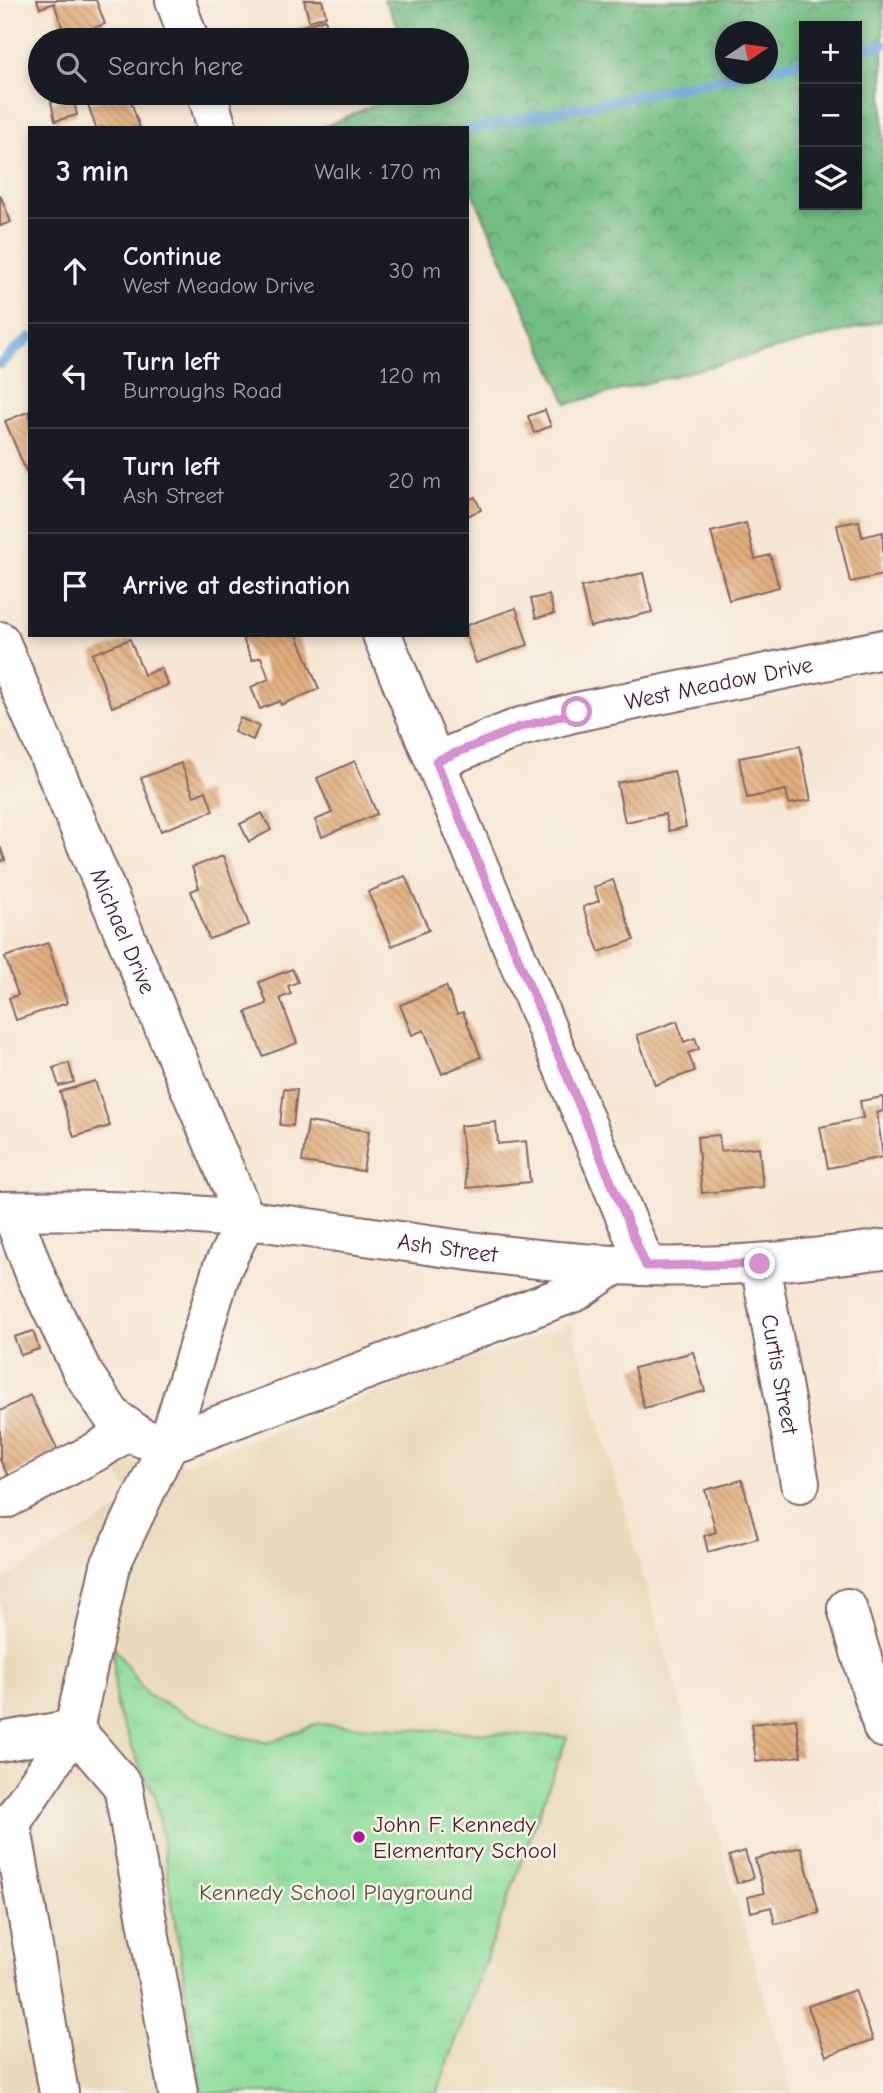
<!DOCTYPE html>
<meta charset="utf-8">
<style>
body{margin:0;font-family:"Comic Neue",sans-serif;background:#242831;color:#f1f3f6}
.controls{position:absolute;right:21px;top:21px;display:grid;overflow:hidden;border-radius:0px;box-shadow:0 4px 10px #0003}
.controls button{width:63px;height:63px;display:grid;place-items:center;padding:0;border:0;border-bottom:2px solid #363941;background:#171b24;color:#f1f3f6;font:35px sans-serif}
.compass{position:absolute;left:715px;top:21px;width:63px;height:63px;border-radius:50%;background:#171b24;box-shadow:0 4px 10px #0003;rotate:77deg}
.stop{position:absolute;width:21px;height:21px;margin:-16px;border:5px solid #d690ce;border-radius:50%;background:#fff}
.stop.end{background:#d690ce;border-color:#fff;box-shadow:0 2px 7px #0008}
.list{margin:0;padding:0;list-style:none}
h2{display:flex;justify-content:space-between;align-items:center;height:91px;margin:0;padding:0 28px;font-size:30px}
h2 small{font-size:23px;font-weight:400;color:#9ea1a6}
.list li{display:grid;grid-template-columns:46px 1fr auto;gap:21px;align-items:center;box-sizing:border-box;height:105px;padding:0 28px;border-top:2px solid #363941}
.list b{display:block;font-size:26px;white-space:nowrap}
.list p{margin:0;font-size:23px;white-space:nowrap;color:#9ea1a6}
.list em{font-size:23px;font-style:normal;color:#9ea1a6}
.icon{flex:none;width:38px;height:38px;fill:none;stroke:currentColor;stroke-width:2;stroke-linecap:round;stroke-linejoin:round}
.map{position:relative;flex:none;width:883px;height:2093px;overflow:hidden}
.search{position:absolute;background:#171b24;box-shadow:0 4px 10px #0003;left:28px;top:28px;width:441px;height:77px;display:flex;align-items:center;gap:18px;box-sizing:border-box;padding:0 24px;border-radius:38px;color:#9ea1a6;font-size:26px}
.panel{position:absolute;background:#171b24;box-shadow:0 4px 10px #0003;left:28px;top:126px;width:441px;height:511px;border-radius:0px}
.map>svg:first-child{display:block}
.built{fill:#e8d9ba}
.forest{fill:url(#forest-crowns);stroke:#5e6e58;stroke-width:2;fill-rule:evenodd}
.park{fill:url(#park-tufts);stroke:#6c7e64;stroke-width:2}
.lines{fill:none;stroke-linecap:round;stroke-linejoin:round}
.stream{stroke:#64a2d6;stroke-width:10}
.building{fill:url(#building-back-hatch)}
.minor-casing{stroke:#866566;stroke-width:42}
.minor{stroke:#fff;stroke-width:38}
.route{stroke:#d690ce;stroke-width:9}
.poi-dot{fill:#b5179e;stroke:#f7f3e8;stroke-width:2.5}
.labels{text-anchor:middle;stroke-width:5;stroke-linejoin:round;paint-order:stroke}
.street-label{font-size:23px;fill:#4a1f2b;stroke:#f7f3e8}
.poi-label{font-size:23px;fill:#4a1f2b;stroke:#f7f3e8;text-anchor:start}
.park-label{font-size:23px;fill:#5b4f47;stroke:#f7f3e8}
</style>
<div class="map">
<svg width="883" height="2093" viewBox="0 0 883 2093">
<defs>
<pattern id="forest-crowns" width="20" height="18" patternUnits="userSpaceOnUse" patternTransform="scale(1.75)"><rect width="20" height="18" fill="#73bd84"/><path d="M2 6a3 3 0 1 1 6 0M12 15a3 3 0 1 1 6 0" fill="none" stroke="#60996c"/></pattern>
<pattern id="park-tufts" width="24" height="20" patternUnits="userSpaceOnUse" patternTransform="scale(1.75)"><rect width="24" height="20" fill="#8fde9c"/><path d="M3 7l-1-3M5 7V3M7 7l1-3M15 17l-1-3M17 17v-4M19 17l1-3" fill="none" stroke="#7dbe87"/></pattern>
<pattern id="building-back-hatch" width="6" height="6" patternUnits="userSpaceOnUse" patternTransform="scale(1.75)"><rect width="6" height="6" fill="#e1ae7d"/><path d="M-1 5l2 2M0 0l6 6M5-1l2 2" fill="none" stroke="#b88d67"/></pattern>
</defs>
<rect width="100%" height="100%" fill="#f7f3e8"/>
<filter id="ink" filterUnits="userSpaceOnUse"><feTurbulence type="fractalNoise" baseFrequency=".0143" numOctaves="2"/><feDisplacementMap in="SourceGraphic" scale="14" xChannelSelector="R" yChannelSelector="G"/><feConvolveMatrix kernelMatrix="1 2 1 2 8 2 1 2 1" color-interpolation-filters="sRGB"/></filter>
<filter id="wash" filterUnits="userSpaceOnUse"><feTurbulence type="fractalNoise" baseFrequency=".00686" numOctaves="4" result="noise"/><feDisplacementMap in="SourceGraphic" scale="28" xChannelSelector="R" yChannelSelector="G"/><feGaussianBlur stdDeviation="1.57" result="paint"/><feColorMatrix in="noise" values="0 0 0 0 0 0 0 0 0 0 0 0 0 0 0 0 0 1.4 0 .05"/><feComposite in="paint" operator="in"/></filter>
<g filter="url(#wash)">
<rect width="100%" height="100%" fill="#f6e7d4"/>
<polygon class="built" points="571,1323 792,2093 0,2093 0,1582 133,1500 109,1460 186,1463"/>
<path class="forest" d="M 384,0 L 883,0 L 883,321 L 567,404 L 467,180 L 467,128 L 321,128 L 402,93 L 457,93 L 457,40 L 406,40 ZM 804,26 L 857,26 L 857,205 L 804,205 ZM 726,32 L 768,32 L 768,74 L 726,74 Z"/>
<polygon class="park" points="113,1646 148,1696 229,1734 268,1743 316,1724 567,1737 437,2093 202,2093 155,1794 143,1774 116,1707"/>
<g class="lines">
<g class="stream">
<polyline points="857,50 883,45"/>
<polyline points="768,69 804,61"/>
<polyline points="467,130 744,74"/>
<polyline points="0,364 30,337"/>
</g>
</g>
<g id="blocks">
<g class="building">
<polygon points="37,0 96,0 105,24 66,38 54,3 40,8"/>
<polygon points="304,0 322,0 326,16 309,21"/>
<polygon points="325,19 331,40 275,40 273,35"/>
<polygon points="121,93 128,93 140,128 96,128 88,104"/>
<polygon points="73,97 77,115 55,121 51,102"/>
<polygon points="0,195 11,222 0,226"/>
<polygon points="545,410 551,426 534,433 528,416"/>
<polygon points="30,411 30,475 28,476 5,421"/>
<polygon points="475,497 481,510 467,516 467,500"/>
<polygon points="859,521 862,537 883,532 883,575 850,582 837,525"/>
<polygon points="746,523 755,559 770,555 779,587 729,600 711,532"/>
<polygon points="643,573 652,612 590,627 581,587"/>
<polygon points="549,595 554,614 536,618 531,599"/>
<polygon points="516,608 528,645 476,663 466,635 467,625"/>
<polygon points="241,635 297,635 319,689 281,705 280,701 260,709 251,687 269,679 261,657 252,660"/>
<polygon points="130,639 144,675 161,668 168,685 112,707 92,654"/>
<polygon points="240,718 259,726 253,740 234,732"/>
<polygon points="800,746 811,800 789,804 786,790 747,798 739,758"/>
<polygon points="355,761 377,814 322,837 315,820 332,813 317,778"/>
<polygon points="181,763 194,796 206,791 213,811 161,831 141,778"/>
<polygon points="674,771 686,827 669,831 665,814 625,822 617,783"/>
<polygon points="262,813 271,830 249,842 240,824"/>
<polygon points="0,846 5,860 0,862"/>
<polygon points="223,856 249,925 209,939 191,891 199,888 192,867"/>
<polygon points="405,876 429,930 392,946 368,892"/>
<polygon points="613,880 634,940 599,952 583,907 599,901 594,887"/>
<polygon points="48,943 67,1003 16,1020 9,998 18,995 5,957"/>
<polygon points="292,969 298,982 288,986 291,994 280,998 297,1043 263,1056 246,1012 267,1004 259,982"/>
<polygon points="446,986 457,1014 463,1012 481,1057 442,1074 424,1030 412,1035 400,1005"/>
<polygon points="677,1021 684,1042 695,1038 699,1049 688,1053 695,1071 655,1085 637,1035"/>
<polygon points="69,1063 74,1082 59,1086 53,1068"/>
<polygon points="95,1081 110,1126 74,1137 60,1092"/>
<polygon points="284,1089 297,1090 293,1126 280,1125"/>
<polygon points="883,1097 883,1111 877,1113 883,1157 828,1168 820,1127 863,1118 860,1101"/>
<polygon points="308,1122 369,1131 363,1171 302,1162"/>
<polygon points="496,1122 498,1144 526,1141 530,1182 467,1188 460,1126"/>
<polygon points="719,1135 721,1151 759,1147 763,1187 702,1193 697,1137"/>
<polygon points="33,1331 39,1349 21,1355 14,1337"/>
<polygon points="693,1352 705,1391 644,1408 634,1368"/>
<polygon points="30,1395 58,1450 8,1476 0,1460 0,1411"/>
<polygon points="742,1480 758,1538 708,1552 704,1536 716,1532 705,1490"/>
<polygon points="796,1719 801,1756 756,1762 751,1724"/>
<polygon points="801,1847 819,1913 775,1924 771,1907 751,1912 748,1897 764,1893 755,1859"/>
<polygon points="745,1851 753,1878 737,1883 729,1856"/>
<polygon points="855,1990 873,2040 826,2056 808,2006"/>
</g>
</g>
</g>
<g filter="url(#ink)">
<use href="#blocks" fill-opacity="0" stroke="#866566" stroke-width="2"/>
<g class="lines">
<defs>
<g id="minor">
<polyline points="175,0 189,40"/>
<polyline points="207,93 217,128"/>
<polyline points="382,635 646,1266"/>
<path id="s1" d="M 0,641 L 246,1220 L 222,1269 L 168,1444 L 110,1566 L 74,1729 L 11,1823 L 59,2093"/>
<path id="s2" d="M 436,761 L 520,727 L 577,712 L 883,649"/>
<path id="s3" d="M 0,1211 C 82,1210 166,1210 248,1220 C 370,1234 491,1259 615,1265 C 705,1270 794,1262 883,1249"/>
<polyline points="11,1211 37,1279 83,1373 113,1417 142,1438 168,1444"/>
<path id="s4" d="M 760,1264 L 800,1483"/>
<polyline points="168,1444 575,1292 615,1265"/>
<polyline points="6,1499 99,1450 130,1429"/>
<polyline points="847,1608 883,1728"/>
<polyline points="74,1729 123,1786 178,2093"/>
<polyline points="0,1742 74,1729"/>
</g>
</defs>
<use href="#minor" class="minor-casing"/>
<use href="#minor" class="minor"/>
</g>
</g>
<g class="lines" filter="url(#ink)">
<polyline class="route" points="577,712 520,727 436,761 646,1266 760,1264"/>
</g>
<circle class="poi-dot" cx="359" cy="1837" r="7"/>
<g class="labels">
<g class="street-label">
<text dy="8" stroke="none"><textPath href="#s2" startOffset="294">West Meadow Drive</textPath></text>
<text dy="8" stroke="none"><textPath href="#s1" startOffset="315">Michael Drive</textPath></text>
<text dy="8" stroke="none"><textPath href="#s3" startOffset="450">Ash Street</textPath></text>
<text dy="8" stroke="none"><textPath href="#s4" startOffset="112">Curtis Street</textPath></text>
</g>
<g class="poi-label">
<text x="373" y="1832">John F. Kennedy<tspan x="373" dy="26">Elementary School</tspan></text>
</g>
<g class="park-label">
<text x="336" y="1900">Kennedy School Playground</text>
</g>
</g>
</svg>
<div class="controls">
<button>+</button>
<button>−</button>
<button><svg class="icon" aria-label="layers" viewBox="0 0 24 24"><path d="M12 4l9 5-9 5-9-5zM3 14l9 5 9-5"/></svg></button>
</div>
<svg class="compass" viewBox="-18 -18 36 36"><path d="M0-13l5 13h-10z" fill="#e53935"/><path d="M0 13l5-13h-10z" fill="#9ea1a6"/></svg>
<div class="stop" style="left:577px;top:712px"></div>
<div class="stop end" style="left:760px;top:1264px"></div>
<div class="search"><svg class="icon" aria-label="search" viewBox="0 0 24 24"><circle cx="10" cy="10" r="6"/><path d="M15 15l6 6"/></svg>Search here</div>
<section class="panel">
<h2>3 min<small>Walk · 170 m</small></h2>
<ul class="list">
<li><svg class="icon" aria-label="ahead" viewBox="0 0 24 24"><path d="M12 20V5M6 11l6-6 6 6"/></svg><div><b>Continue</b><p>West Meadow Drive</p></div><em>30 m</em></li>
<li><svg class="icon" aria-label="left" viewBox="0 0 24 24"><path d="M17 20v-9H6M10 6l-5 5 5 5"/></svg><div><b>Turn left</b><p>Burroughs Road</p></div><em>120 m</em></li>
<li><svg class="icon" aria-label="left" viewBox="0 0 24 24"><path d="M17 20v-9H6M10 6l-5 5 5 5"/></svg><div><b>Turn left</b><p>Ash Street</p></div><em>20 m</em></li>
<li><svg class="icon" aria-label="arrive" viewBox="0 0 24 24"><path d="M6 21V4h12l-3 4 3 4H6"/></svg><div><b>Arrive at destination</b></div></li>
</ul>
</section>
</div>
